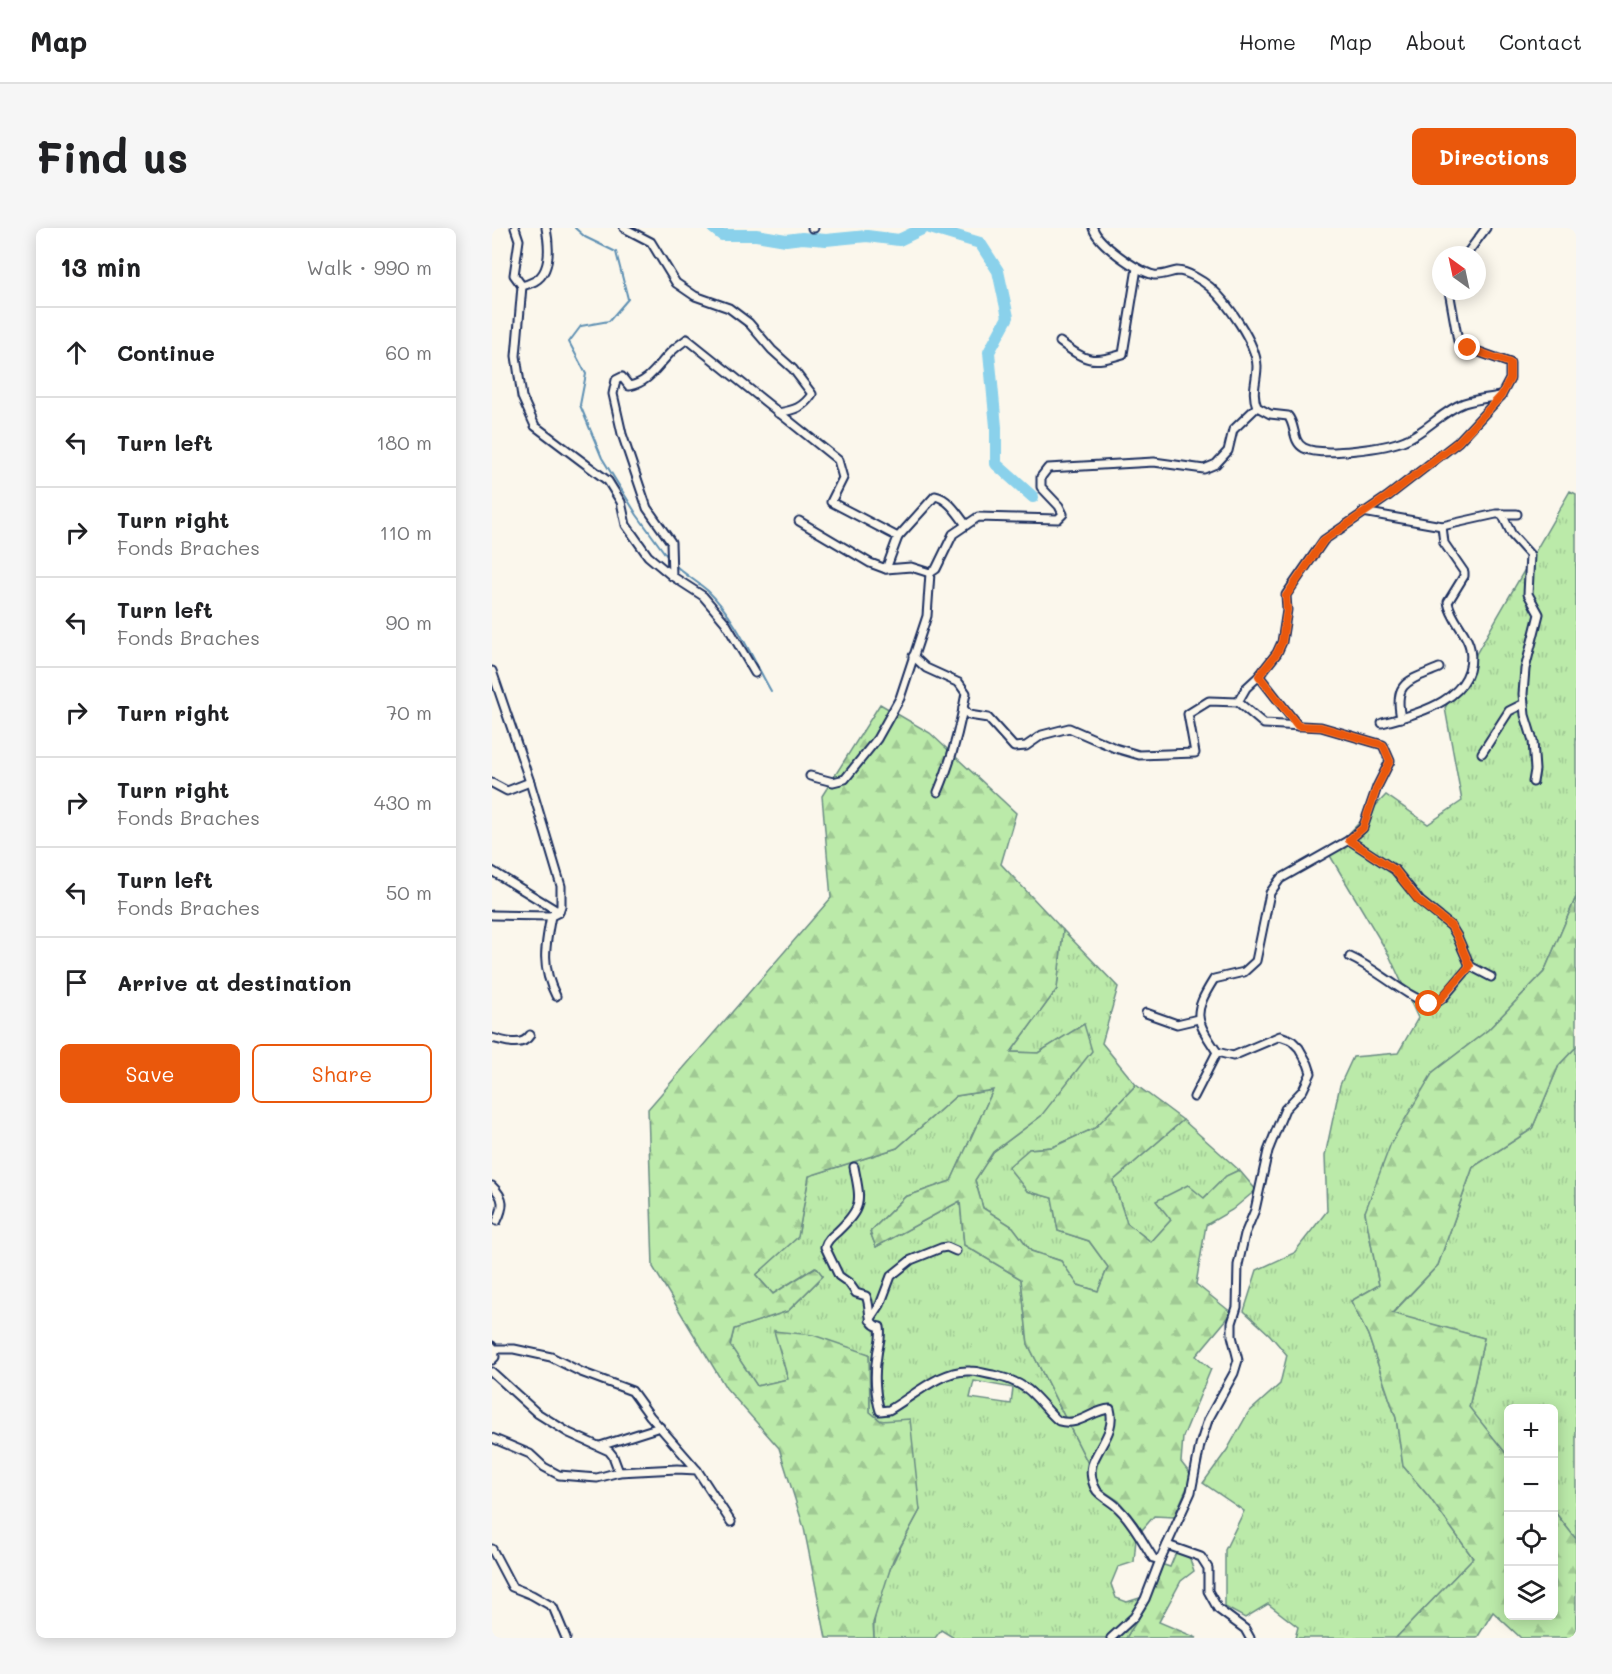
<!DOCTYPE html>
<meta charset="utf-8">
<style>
body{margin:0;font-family:Mali,sans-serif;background:#f6f6f6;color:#202124}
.controls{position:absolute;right:18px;bottom:18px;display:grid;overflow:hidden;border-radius:9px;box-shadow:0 3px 15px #0003}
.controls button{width:54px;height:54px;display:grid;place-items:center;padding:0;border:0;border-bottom:2px solid #e0e0e0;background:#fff;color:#202124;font:30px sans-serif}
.compass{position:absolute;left:940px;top:18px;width:54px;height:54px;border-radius:50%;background:#fff;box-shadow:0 3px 15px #0003;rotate:327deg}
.stop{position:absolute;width:18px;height:18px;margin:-14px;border:4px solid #ea580c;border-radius:50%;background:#fff}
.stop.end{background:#ea580c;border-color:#fff;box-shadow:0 2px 6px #0008}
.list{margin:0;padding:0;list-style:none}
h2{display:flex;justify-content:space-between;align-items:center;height:78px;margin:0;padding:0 24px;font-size:26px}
h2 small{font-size:20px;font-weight:400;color:#757577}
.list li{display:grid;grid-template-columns:39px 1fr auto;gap:18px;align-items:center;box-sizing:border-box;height:90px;padding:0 24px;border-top:2px solid #e0e0e0}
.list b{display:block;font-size:22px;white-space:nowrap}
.list p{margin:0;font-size:20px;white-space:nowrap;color:#757577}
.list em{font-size:20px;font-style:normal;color:#757577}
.actions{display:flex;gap:12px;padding:18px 24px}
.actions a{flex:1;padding:14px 0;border:2px solid #ea580c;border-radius:9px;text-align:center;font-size:21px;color:#ea580c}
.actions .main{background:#ea580c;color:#fff}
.icon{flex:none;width:33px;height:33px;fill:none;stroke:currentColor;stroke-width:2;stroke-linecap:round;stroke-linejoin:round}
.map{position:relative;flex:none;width:1084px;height:1410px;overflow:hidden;border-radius:9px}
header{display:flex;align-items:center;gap:36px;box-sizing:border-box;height:84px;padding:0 30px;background:#fff;border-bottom:2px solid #e0e0e0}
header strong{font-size:28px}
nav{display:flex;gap:33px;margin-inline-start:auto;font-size:21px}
.intro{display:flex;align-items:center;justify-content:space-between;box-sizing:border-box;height:144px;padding:0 36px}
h1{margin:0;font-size:42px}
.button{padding:15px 27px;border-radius:9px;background:#ea580c;color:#fff;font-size:21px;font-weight:700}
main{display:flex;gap:36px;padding:0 36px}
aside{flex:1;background:#fff;border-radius:9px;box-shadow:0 3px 15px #0003}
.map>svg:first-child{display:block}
.grass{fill:url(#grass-tufts);stroke:#6b8c84;stroke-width:1.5;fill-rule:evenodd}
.forest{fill:url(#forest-firs);stroke:#6b8c84;stroke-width:1.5}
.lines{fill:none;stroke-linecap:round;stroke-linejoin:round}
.stream{stroke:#5e90b3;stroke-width:2}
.river{stroke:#8ad1eb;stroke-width:12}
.street-casing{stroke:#1b2f5e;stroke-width:11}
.street{stroke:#fbf7ec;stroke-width:7}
.route{stroke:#ea580c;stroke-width:8}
</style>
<header>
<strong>Map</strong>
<nav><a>Home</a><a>Map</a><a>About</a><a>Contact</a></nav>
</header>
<div class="intro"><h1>Find us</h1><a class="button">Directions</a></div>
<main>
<aside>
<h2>13 min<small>Walk · 990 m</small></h2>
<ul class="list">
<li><svg class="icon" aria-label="ahead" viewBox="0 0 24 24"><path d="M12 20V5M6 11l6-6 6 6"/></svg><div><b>Continue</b></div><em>60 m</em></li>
<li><svg class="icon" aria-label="left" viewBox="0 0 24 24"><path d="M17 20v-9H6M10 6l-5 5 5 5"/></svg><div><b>Turn left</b></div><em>180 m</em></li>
<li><svg class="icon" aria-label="right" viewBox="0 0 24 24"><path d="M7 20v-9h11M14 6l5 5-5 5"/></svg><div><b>Turn right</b><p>Fonds Braches</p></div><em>110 m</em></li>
<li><svg class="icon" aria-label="left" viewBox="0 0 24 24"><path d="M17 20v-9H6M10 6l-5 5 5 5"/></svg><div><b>Turn left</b><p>Fonds Braches</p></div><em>90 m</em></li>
<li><svg class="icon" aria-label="right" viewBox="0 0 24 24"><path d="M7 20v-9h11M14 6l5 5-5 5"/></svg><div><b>Turn right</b></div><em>70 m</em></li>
<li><svg class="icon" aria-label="right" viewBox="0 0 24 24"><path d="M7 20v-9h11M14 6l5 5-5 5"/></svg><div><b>Turn right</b><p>Fonds Braches</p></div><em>430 m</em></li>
<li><svg class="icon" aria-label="left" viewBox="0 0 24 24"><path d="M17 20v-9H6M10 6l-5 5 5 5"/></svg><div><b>Turn left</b><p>Fonds Braches</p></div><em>50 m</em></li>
<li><svg class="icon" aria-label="arrive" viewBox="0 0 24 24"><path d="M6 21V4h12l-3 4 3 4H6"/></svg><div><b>Arrive at destination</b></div></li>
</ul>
<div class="actions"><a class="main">Save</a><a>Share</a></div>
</aside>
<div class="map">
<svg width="1084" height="1410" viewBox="0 0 1084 1410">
<defs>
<pattern id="grass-tufts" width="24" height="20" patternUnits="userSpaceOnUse" patternTransform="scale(1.5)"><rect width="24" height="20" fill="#bbeaa9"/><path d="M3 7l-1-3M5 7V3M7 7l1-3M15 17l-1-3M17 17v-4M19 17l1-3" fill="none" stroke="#a0c994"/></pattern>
<pattern id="forest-firs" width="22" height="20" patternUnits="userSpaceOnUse" patternTransform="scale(1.5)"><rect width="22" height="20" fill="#bbeaa9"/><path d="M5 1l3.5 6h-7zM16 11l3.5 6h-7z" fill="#a0c994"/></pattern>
</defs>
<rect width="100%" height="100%" fill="#fbf7ec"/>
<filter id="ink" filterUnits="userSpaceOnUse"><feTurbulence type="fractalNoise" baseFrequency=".0167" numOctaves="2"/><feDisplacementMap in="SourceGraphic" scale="12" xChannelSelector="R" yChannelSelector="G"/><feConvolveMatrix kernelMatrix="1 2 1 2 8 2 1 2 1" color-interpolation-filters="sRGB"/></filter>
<g filter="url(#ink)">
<g class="grass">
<polygon points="1078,263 1084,266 1084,669 1052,744 996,802 941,844 873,984 887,1057 859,1073 876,1107 904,1190 911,1238 938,1270 981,1330 904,1410 803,1410 806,1399 776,1376 753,1390 733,1379 733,1322 752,1283 711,1255 735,1222 756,1185 788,1156 795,1127 778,1107 752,1083 765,1042 802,1025 835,983 833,928 848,857 861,829 906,825 926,790 897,727 837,626 894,567 936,596 970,573 953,480"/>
<polygon points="571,702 626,759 610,815 644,857 603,900 561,919 537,921 535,963 560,970 566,1003 597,1013 616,1039 606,1063 585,1057 569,1033 539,1023 521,999 491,980 483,952 501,924 549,888 592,797 546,825 519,824 565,761"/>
<polygon points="1084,819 1084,1311 1062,1283 1062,1180 1017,1180 1016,1228 977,1180 992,1110 900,1086 946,1037 981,939 1040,901 1067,837"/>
<path d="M 501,862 L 459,953 L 413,969 L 378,1004 L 384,1019 L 468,973 L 472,1017 L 529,1051 L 536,1116 L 609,1261 L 627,1273 L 650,1302 L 644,1310 L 642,1334 L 626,1339 L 619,1356 L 624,1370 L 635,1374 L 651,1369 L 656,1377 L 634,1410 L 462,1410 L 449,1402 L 443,1410 L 382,1410 C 378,1371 410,1316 428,1282 L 389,1193 L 378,1184 L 377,1126 L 283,1103 L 296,1151 L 265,1158 L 238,1118 L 242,1101 L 296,1083 L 331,1048 L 323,1039 L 281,1066 L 264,1047 L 306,1008 L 317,948 L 405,920 L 464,868 ZM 482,1153 L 521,1160 L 519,1176 L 478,1170 Z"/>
<polygon points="691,892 747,942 734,948 712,970 665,973 679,992 659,1014 635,995 621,953"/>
</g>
<g class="forest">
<polygon points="388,476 438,505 524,585 509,636 571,702 565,761 519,824 546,825 592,796 600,823 549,888 501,924 483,952 491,980 521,999 539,1023 569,1033 586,1057 606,1063 616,1039 597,1013 566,1003 560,970 535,963 516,939 537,921 561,919 603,900 644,857 691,892 621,953 635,995 659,1014 679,992 664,973 696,957 712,970 734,948 747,942 764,962 740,982 714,997 704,1056 740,1085 704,1128 719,1141 691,1209 689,1234 700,1248 682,1289 662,1288 650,1302 627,1273 609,1261 536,1116 529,1051 472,1017 468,973 384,1019 378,1004 413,969 459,953 501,862 464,868 405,920 317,948 306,1009 264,1047 281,1066 324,1039 331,1048 296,1083 242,1101 238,1117 265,1158 296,1151 282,1103 321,1107 377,1126 378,1184 389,1193 418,1191 428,1282 401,1332 381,1395 382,1410 334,1410 312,1300 287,1220 234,1160 161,1039 156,881 339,670 330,568"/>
<polygon points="1084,669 1084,819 1067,837 1040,901 981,939 946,1037 900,1085 992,1110 977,1179 1016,1228 1017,1388 1062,1388 1062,1283 1084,1311 1084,1410 1029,1410 1001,1384 985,1410 904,1410 981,1330 938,1270 911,1238 904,1190 876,1107 859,1073 887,1057 873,984 899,915 941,844 996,802 1052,744"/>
<polygon points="685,1322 697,1328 702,1343 689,1353 667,1394 705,1410 634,1410 655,1377 669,1336 678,1339"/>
</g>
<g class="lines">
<g class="stream">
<polyline points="83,0 93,9 124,24 136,71 117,93 89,98 77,114 94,146 88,177 110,230 145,287 177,331"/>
<path d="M 183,337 C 193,347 206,354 216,363 C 244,390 260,430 279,463"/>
</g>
<g class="river">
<polyline points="221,0 230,7 264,7 294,12 310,10 334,12 375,8 407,12 432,0"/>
<polyline points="438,0 488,15 506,43 516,89 497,124 504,199 504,236 541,269"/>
</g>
<defs>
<g id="street">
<path d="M 23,0 L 27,12 L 22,47 L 30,58 C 34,57 39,55 43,53 C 60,43 57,16 54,0"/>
<path d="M 132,0 L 159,14 L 184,55 L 203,68 L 237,80 L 257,95 L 280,122 L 301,141 L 320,166 C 311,180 302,182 286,185"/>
<polyline points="320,0 322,0"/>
<path d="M 601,0 C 606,16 645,43 662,47 C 670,48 678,44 685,43 C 695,43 711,53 718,59 C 735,74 764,115 765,138 C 765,153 759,164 765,179 L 778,186 L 796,188 C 804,197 800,214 812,220 C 830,229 895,220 913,212 C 934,204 950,183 972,175 C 984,171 997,170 1009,168"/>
<polyline points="974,27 994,0"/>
<polyline points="30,58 24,128 30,169 43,198 116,253 129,274 134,297 156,328 180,348 211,368 233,394 263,445"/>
<path d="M 568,114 C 594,133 599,136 631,126 L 645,40"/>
<polyline points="871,284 950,298 1004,286 1025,286"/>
<polyline points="1010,286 1020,307 1038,327 1036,366 1047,386 1033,441 1031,466 1033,487 1041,513 1043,542 1041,554"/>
<polyline points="307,293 378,335 394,341"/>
<path d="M 406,309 L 443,268 C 456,270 466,286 474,297"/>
<path d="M 180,348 L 179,314 L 155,280 L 130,206 L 121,166 L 124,152 L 130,149 L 137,158 C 158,154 165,138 179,124 C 184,119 190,115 195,111 L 346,232 L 351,250 L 339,274 L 406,309 L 394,341 L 419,339 L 438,345 L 444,341 L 461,306 L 486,289 L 566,291 L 571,286 L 567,278 L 549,259 L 549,249 L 556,240 L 662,234 L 712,241 L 724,236 L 736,223 L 741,202 L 765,179"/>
<path d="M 421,428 L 434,440 L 467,455 L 474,465 C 468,499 460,532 446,564"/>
<polyline points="0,443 38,554 69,658 69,678 67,684 59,688 0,687"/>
<polyline points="767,448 806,498"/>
<polyline points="471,480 477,487 496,490 522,519 534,518 550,507 577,500 623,520 647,527 703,525 696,486 717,473 746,474"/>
<path d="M 909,490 C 901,453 917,453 947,440"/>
<path d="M 890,495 C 927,486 987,470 978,420 C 975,404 959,392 956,374 L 972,348 L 972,344 L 952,315 L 950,298"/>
<polyline points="990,525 1017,483 1031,476"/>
<polyline points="318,548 341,554 353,551 385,511 408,470 435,388 438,345"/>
<polyline points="0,555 15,563 38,554"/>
<polyline points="857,612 903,642 928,673 959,698 965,708 978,738 999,749"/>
<polyline points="0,643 67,684"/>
<path d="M 59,688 C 53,719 49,739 64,768"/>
<path d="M 858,729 C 887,742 910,767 941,777 L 951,770 L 978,738"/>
<polyline points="654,785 685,796 706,791"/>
<path d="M 0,810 C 12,813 30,820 38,807"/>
<polyline points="702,869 725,824"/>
<path d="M 362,939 C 369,974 371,979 345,1004 C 340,1008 335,1012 333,1019 L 347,1048 L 357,1055 L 364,1065 L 374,1068 C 380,1080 373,1096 388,1099 C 390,1111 386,1117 385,1128 C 382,1145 383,1167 388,1183 L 397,1182 C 420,1169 450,1141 478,1143 C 486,1143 494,1146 501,1147 C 513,1150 524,1153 535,1161 C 544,1167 562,1191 567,1193 C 587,1199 600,1182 618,1181 C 624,1204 606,1218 600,1237 C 598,1245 600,1256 605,1263 C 611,1270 621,1274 627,1281 C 641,1294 650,1313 661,1330 L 668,1332"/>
<path d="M 0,958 C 13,970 12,978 5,993"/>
<polyline points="378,1092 388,1077 399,1048 419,1032 449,1020 455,1019 464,1023"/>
<polyline points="0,1118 2,1121 3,1129 0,1132"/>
<polyline points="2,1121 22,1121 59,1129 89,1144 140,1163 158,1188 205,1242"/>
<polyline points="0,1144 45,1185 77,1205 117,1223 121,1228 127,1244 185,1241 205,1242 239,1294"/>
<polyline points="0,1210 38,1226 52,1239 67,1247 105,1250 127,1244"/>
<polyline points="108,1218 168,1199"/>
<polyline points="675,1317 709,1329 716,1340 716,1363 726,1381 753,1401 758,1410"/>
<polyline points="0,1321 20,1359 40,1367 61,1379 74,1410"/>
<path d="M 619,1410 L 642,1389 L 653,1371 L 668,1332 L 699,1264 L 708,1217 L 716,1192 L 742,1145 L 746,1132 L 740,1108 L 740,1095 L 745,1079 L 746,1037 L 753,1006 L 763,982 L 776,923 L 788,893 L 793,881 L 811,862 L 819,845 L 816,836 L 807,820 L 799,812 L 788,808 L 741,828 L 725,824 C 703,791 700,786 722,751 L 752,744 L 764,733 L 778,665 L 788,651 L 857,612 L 871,600 L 885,559 L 898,533 L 891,517 L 829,499 L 772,496 L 746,474 L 754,460 L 767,448 L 785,425 L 790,414 L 795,382 L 794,367 L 832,312 L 895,269 L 966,214 L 1009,168 L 1018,151 L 1018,135 L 976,120 L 966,113 L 957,63"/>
</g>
</defs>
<use href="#street" class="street-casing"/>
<use href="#street" class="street"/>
</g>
</g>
<g class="lines" filter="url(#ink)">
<polyline class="route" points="937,776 944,776 978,738 965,708 959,698 927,673 903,642 857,612 871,600 885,559 898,533 891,517 829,499 806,498 767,448 785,425 790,414 795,382 794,368 832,312 895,269 966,214 1009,168 1018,151 1018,135 976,120"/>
</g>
</svg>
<div class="controls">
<button>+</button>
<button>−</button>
<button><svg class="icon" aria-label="locate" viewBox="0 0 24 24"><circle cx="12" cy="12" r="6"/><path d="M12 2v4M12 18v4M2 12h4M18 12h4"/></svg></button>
<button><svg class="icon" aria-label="layers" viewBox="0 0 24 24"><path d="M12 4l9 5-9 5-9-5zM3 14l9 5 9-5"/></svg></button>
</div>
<svg class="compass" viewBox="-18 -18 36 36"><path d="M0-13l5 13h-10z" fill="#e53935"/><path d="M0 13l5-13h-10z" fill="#757577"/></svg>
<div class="stop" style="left:937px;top:776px"></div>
<div class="stop end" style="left:976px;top:120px"></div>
</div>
</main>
